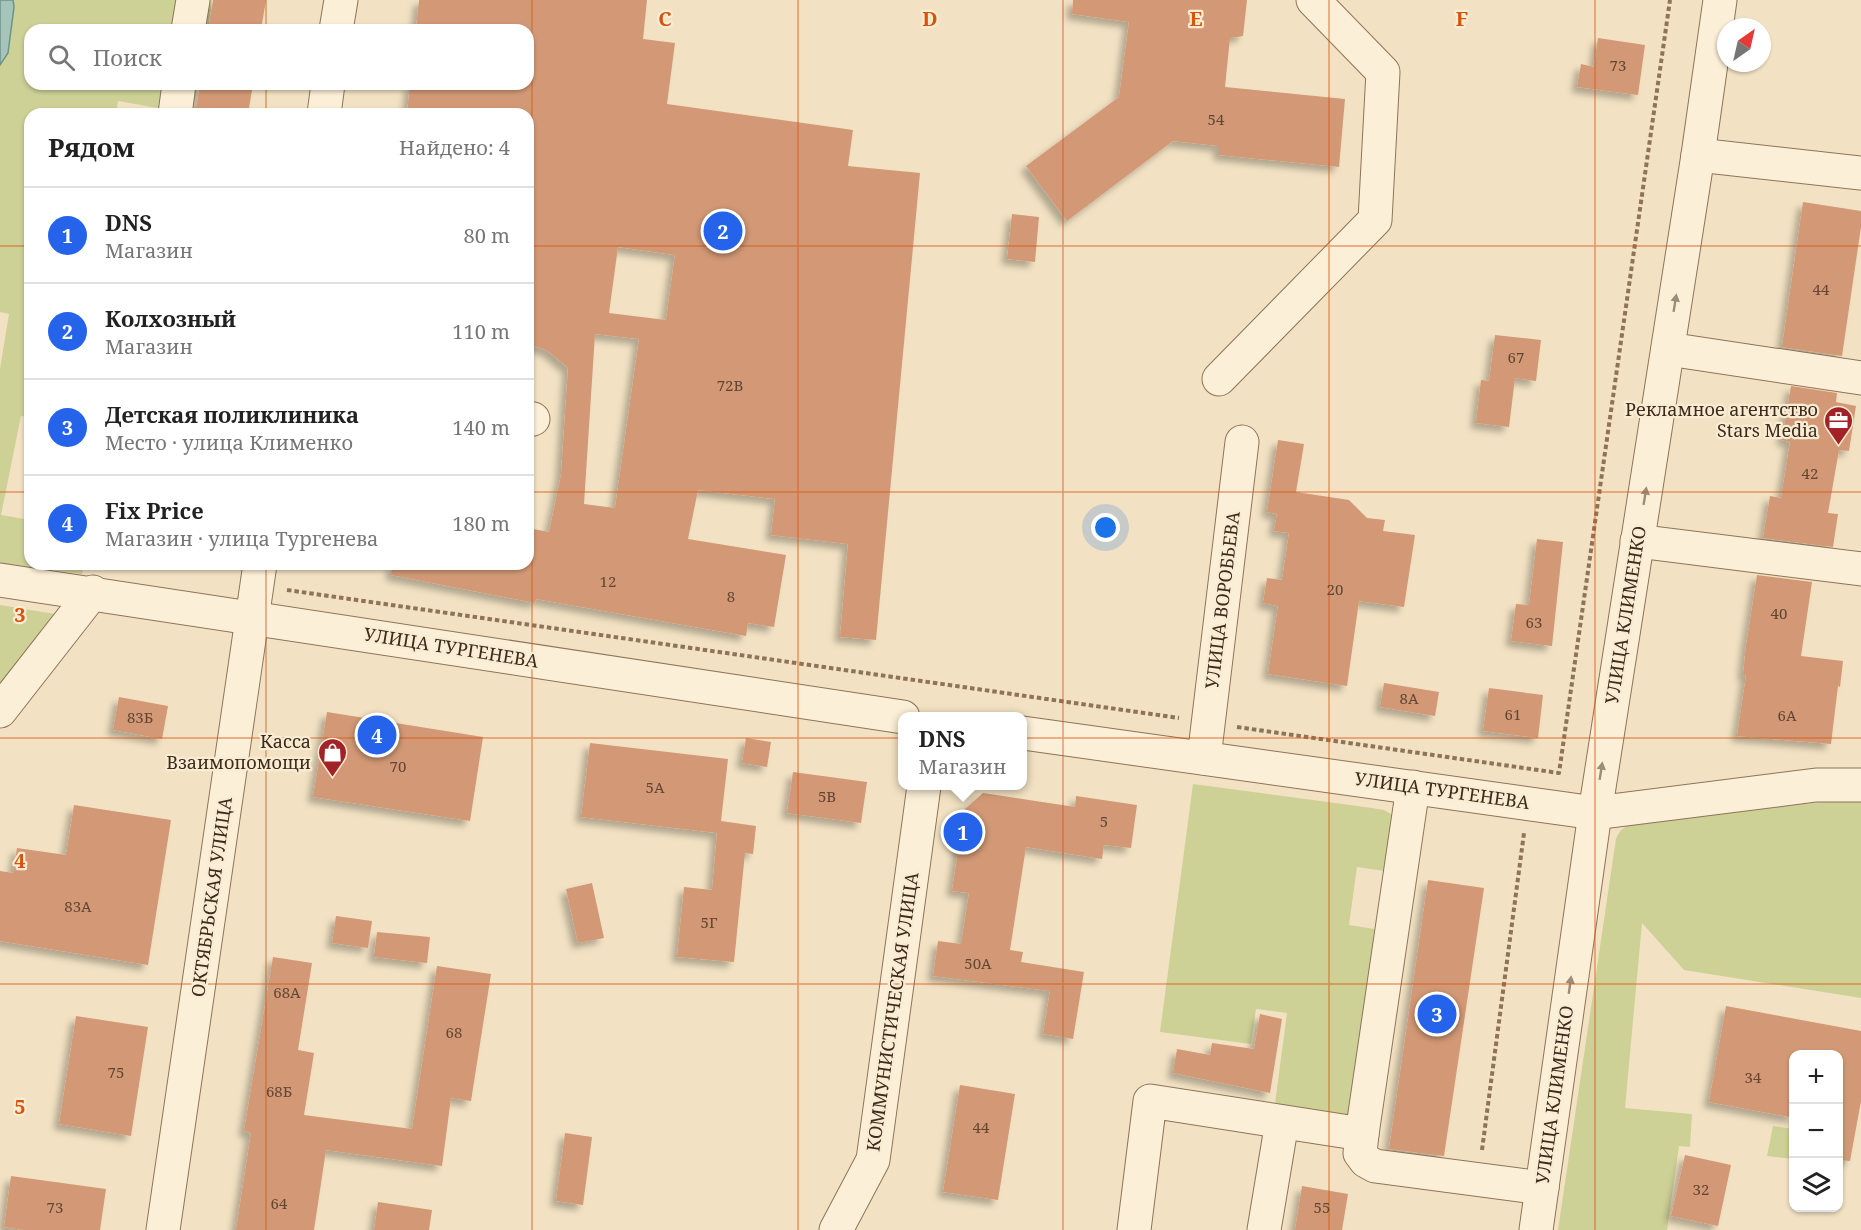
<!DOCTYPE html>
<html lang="ru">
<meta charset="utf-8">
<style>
body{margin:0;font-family:"Noto Serif",serif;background:#f2f2f2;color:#222}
.controls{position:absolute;right:18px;bottom:18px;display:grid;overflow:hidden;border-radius:12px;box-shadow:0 2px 4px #0004}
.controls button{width:54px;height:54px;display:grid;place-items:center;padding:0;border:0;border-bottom:2px solid #e0e0e0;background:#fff;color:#222;font:30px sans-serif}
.compass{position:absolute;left:1717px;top:18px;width:54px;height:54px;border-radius:50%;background:#fff;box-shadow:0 2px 4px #0004;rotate:34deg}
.you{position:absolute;left:1106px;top:528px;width:21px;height:21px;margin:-15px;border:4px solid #fff;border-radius:50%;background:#1a73e8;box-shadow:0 0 0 9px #1a73e833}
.badge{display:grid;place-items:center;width:39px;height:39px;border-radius:50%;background:#2563eb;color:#fff;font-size:20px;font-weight:700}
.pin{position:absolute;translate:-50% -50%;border:3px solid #fff;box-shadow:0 2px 6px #0006}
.popup{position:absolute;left:898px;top:712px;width:129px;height:78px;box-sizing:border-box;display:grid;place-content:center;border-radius:12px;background:#fff;filter:drop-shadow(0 2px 4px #0005);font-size:20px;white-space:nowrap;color:#767676}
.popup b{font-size:22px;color:#222}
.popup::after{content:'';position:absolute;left:50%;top:100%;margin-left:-12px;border:12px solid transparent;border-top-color:#fff}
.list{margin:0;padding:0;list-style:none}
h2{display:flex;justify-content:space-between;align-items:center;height:78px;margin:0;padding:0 24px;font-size:26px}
h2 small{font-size:20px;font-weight:400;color:#767676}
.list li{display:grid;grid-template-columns:39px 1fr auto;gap:18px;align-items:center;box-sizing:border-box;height:96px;padding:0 24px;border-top:2px solid #e0e0e0}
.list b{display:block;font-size:22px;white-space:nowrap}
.list p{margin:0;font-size:20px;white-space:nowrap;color:#767676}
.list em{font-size:20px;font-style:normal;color:#767676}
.icon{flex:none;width:33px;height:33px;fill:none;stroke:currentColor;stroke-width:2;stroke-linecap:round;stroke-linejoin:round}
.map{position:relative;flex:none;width:1861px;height:1230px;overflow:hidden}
.search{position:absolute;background:#fff;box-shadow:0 2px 4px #0004;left:24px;top:24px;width:510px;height:66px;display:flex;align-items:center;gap:15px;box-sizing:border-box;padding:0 21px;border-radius:18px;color:#767676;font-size:22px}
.panel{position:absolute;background:#fff;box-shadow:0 2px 4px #0004;left:24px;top:108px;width:510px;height:462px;border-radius:18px}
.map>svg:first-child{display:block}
.green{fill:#cdd196}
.water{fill:#a6c4ba;stroke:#6b9488;stroke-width:1.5}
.building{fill:#d39976;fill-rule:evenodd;filter:url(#shadow)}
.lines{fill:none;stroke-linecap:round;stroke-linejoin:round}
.minor-casing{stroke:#8e7358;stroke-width:35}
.path{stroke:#8e7358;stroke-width:4;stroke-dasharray:4.5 3;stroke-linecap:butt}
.minor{stroke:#fcefd7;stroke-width:33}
.oneway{fill:#9c8d7a}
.grid{fill:none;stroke:#d7540e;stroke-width:1.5;stroke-opacity:0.55}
.labels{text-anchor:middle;stroke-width:4.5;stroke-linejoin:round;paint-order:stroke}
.number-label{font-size:15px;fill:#624633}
.poi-label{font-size:18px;fill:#3d2b1d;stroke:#f9ecd3;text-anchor:end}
.street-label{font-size:18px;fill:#3d2b1d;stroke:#f9ecd3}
.grid-label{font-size:20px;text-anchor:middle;font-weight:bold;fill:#d7540e;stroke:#f9ecd3;stroke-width:4.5;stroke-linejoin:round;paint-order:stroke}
</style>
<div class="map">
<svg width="1861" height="1230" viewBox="0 0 1861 1230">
<defs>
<filter id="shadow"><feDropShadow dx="-5.5" dy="5.5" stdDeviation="3" flood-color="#0004"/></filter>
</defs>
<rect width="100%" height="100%" fill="#f2e2c3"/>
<g class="green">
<polygon points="13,0 212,0 208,30 30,30 30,84 199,84 191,114 118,101 116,114 30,114 30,417 21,416 1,515 30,520 30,564 84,564 82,574 0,563 0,369 9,314 0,312 0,65 8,53"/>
<polygon points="0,605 55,614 0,684"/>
<polygon points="1193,784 1372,808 1384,810 1393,815 1384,871 1357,867 1349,925 1381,930 1355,1122 1274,1111 1287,1013 1256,1009 1251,1044 1160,1032"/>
<path d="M 1846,799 L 1861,801 L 1861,998 L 1684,970 L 1642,923 L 1625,1108 L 1692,1114 L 1690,1147 L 1679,1146 L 1667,1230 L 1558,1230 L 1616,839 C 1619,831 1623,827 1632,824 Z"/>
<polygon points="1773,1126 1793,1129 1793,1159 1767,1156"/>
</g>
<polygon class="water" points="0,0 13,0 14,7 8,53 0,65"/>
<g class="building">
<polygon points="213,0 266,0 261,30 208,30"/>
<path d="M 419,0 L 647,0 L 643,39 L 675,43 L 667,104 L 853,130 L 848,166 L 920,173 L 876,640 L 840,637 L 848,544 L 771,535 L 775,499 L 698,490 L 688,539 L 786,555 L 774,627 L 748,623 L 746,636 L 536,599 L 535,603 L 391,575 L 392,564 L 528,564 L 528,528 L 549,532 L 561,475 L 568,368 L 548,351 L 528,344 L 528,114 L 407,114 L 410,84 L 528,84 L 533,30 L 416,30 ZM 618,247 L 675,255 L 666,320 L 609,313 ZM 595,334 L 639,339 L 615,508 L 584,504 Z"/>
<polygon points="1073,0 1247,0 1243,36 1230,38 1225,87 1345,99 1339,167 1219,155 1219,146 1173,141 1067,221 1026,166 1119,97 1129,22 1072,14"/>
<polygon points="1598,38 1645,45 1638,95 1577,87 1581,64 1594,67"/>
<polygon points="200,84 253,84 248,114 195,114"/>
<polygon points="1803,202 1861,211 1861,227 1842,356 1782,347"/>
<polygon points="1012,214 1039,217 1035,262 1007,259"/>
<polygon points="1495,335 1541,340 1536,381 1515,378 1509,427 1476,423 1481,380 1489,381"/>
<polygon points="1791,386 1837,393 1836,402 1856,406 1849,451 1839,450 1828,513 1838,514 1833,547 1763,538 1770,496 1781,498 1790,442 1782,440"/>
<polygon points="1278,440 1304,444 1296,492 1349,500 1367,518 1385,520 1383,531 1415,535 1404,607 1359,601 1347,686 1268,674 1278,606 1263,603 1267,578 1282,580 1289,533 1274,531 1277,514 1267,512"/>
<polygon points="1537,539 1563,542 1552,646 1511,641 1516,604 1529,605"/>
<polygon points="1757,575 1812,582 1801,656 1843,661 1840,687 1838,686 1831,744 1737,736 1746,676 1743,675 1746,646"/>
<polygon points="1384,683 1439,692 1435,716 1380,707"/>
<polygon points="1489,688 1543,695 1538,738 1483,731"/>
<polygon points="119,697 168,706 162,739 113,730"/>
<polygon points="327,712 483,737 470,821 313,797"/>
<polygon points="746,738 771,742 767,767 742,763"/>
<polygon points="590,743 728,759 721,821 756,826 753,854 745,853 734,962 677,957 684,887 712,890 717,833 581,817"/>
<polygon points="793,772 867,782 861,823 787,813"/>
<polygon points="983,793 1075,807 1076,796 1137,805 1131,848 1104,845 1102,859 1026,847 1010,950 1023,952 1021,962 1084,972 1073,1039 1043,1034 1050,991 933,976 938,941 961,944 969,893 952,891 964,810"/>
<polygon points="74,805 171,820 148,965 0,941 0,871 13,873 17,848 66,855"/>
<polygon points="1428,880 1484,888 1444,1156 1389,1149"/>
<polygon points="592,883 604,938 578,943 566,889"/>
<polygon points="336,916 372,921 368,948 332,943"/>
<polygon points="377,932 430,937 427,963 374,957"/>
<polygon points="273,957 312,963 298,1050 314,1053 304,1115 412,1129 437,966 491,974 471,1101 451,1098 442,1166 326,1150 314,1230 236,1230 251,1133 244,1131"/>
<polygon points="1726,1006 1861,1031 1861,1101 1850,1161 1839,1160 1839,1054 1794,1054 1794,1118 1709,1102"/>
<polygon points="1260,1014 1282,1019 1270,1093 1173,1073 1177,1049 1210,1055 1212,1043 1254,1049"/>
<polygon points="76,1016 148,1027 131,1136 59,1124"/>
<polygon points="960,1085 1015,1094 998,1200 943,1192"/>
<polygon points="565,1133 592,1137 583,1205 556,1201"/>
<polygon points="1685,1155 1731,1165 1718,1226 1671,1216"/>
<polygon points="11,1176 106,1189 100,1230 24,1230 4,1227"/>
<polygon points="1302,1186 1348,1194 1342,1230 1295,1230"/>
<polygon points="378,1202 432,1210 429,1230 374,1230"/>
</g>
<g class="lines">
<defs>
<g id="minor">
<polyline points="188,30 193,0"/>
<polyline points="336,30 341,0"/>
<polyline points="175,114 179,84"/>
<polyline points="324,114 328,84"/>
<polyline points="1698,155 1861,173"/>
<polyline points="1668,349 1861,378"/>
<polyline points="1219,379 1375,220 1383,72 1313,0"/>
<polyline points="528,418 533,419"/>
<polyline points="1637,541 1861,569"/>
<polyline points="0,580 903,717"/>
<polyline points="0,711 93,592"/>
<polyline points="1023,733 1595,813 1816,785 1861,785"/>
<polyline points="1204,758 1242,442"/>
<polyline points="1362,1134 1360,1153 1366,1161 1375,1166 1542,1188"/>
<polyline points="163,1230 260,564"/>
<polyline points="836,1230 873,1160 924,786"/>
<polyline points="1134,1230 1150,1101 1362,1134 1413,787"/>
<polyline points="1264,1230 1282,1122"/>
<polyline points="1536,1230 1595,813 1698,155 1720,0"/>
</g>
</defs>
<use href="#minor" class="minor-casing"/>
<g class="path">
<polyline points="287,590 1179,718"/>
<polyline points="1237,727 1559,773 1670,0"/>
<polyline points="1482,1150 1524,833"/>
</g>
<use href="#minor" class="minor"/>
</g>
<defs><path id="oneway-solid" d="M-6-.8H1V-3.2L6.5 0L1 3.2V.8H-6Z" transform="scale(1.5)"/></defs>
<g class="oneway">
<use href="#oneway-solid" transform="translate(1675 303) rotate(-81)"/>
<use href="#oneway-solid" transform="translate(1645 496) rotate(-81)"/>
<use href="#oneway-solid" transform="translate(1601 771) rotate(-81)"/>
<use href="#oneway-solid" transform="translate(1570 985) rotate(-82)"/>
</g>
<path class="grid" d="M 266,0 L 266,30M 532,0 L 532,1230M 798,0 L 798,1230M 1063,0 L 1063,1230M 1329,0 L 1329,1230M 1595,0 L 1595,1230M 266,84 L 266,114M 0,246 L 30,246M 528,246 L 1861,246M 0,492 L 30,492M 528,492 L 1861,492M 266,564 L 266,1230M 0,738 L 1861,738M 0,984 L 1861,984"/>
<defs>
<symbol id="office-pin" viewBox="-11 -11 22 30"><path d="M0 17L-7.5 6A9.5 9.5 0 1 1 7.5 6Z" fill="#a32228" stroke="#f9ecd3"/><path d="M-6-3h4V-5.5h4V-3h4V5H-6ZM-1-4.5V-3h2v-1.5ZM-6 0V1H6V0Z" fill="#fff"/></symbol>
<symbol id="shop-pin" viewBox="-11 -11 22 30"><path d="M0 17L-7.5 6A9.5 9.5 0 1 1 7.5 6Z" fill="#a32228" stroke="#f9ecd3"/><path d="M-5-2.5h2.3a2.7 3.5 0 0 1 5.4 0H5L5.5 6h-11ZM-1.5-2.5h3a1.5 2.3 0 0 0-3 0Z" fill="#fff"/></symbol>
</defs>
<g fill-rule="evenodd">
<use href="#office-pin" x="1822" y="404" width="33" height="45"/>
<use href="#shop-pin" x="316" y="736" width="33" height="45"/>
</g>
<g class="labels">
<g class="number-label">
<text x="1618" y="71">73</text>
<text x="1216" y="125">54</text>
<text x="1821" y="295">44</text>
<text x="1516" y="363">67</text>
<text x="730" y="391">72В</text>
<text x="1810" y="479">42</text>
<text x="608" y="587">12</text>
<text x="1335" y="595">20</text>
<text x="731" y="602">8</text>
<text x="1779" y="619">40</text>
<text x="1534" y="628">63</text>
<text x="1409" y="704">8А</text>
<text x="1513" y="720">61</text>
<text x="1787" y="721">6А</text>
<text x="140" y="723">83Б</text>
<text x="398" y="772">70</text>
<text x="655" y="793">5А</text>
<text x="827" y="802">5В</text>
<text x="1104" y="827">5</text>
<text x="78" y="912">83А</text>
<text x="709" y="928">5Г</text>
<text x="978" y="969">50А</text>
<text x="287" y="998">68А</text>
<text x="454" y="1038">68</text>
<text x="116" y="1078">75</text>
<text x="1753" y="1083">34</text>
<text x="279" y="1097">68Б</text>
<text x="981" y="1133">44</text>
<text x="1701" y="1195">32</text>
<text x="279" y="1209">64</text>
<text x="55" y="1213">73</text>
<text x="1322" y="1213">55</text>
</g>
<g class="poi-label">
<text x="1818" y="416">Рекламное агентство<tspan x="1818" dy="21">Stars Media</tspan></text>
<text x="311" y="748">Касса<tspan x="311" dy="21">Взаимопомощи</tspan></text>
</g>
<g class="street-label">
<text transform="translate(1223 600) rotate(-83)" y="6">УЛИЦА ВОРОБЬЕВА</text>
<text transform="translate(1626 615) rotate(-81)" y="6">УЛИЦА КЛИМЕНКО</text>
<text transform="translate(451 648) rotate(9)" y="6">УЛИЦА ТУРГЕНЕВА</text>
<text transform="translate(1442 791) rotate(8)" y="6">УЛИЦА ТУРГЕНЕВА</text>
<text transform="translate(212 897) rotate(-82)" y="6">ОКТЯБРЬСКАЯ УЛИЦА</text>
<text transform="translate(893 1012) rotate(-82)" y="6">КОММУНИСТИЧЕСКАЯ УЛИЦА</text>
<text transform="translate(1555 1095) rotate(-82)" y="6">УЛИЦА КЛИМЕНКО</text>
</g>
</g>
<g class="grid-label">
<text x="665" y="26">C</text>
<text x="930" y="26">D</text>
<text x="1196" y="26">E</text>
<text x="1462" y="26">F</text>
<text x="20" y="622">3</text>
<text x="20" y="868">4</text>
<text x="20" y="1114">5</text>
</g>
</svg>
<div class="controls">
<button>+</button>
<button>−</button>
<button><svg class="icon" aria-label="layers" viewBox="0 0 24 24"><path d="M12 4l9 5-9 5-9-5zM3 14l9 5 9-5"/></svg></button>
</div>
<svg class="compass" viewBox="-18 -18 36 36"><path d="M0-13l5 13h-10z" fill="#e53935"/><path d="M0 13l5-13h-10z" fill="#767676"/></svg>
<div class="you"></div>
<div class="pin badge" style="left:963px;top:832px">1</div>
<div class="popup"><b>DNS</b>Магазин</div>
<div class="pin badge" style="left:723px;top:231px">2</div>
<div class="pin badge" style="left:1437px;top:1014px">3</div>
<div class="pin badge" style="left:377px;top:735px">4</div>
<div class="search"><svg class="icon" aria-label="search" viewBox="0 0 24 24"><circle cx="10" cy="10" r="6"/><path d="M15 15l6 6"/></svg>Поиск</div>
<section class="panel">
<h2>Рядом<small>Найдено: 4</small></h2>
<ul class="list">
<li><span class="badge">1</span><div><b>DNS</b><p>Магазин</p></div><em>80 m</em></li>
<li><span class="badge">2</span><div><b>Колхозный</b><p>Магазин</p></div><em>110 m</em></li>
<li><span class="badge">3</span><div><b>Детская поликлиника</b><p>Место · улица Клименко</p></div><em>140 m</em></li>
<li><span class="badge">4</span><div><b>Fix Price</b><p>Магазин · улица Тургенева</p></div><em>180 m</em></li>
</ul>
</section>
</div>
